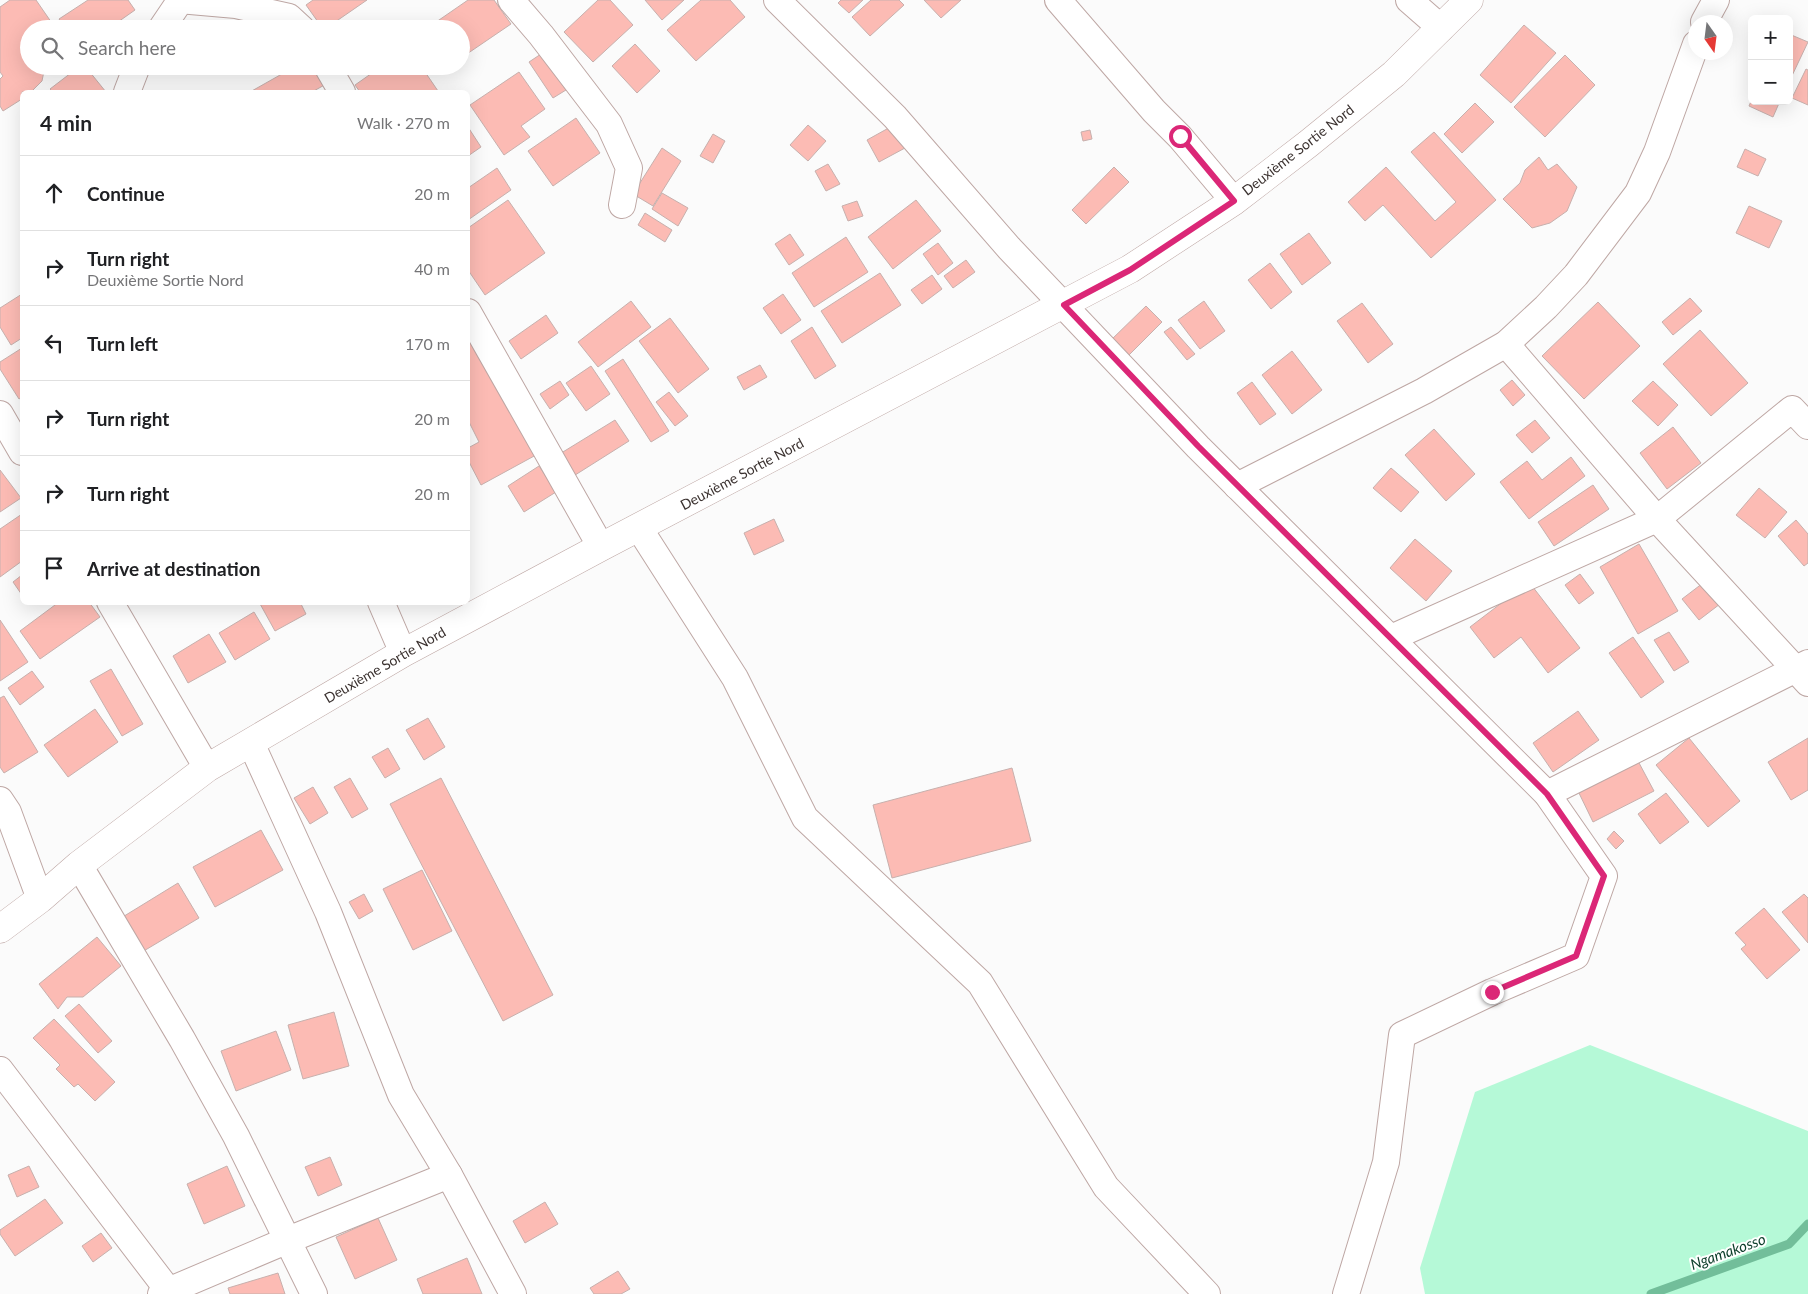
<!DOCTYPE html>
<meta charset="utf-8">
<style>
body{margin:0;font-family:Lato,sans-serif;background:#f2f2f2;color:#202124}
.controls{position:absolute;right:15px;top:15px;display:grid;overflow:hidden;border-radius:8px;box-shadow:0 5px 20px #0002}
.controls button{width:45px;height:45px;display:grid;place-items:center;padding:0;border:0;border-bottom:1px solid #e0e0e0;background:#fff;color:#202124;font:25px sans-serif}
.compass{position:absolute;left:1688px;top:15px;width:45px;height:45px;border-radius:50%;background:#fff;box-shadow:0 5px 20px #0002;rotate:166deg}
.stop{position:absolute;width:15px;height:15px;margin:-11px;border:4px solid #db2777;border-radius:50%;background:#fff}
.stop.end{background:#db2777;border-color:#fff;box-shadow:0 1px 5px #0008}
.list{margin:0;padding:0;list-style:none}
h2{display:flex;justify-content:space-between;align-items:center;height:65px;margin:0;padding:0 20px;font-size:21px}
h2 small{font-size:16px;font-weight:400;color:#757577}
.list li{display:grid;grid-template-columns:32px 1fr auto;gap:15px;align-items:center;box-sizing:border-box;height:75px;padding:0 20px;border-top:1px solid #e0e0e0}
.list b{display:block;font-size:19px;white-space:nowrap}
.list p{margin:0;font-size:16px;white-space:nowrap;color:#757577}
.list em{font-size:16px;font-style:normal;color:#757577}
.icon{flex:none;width:28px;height:28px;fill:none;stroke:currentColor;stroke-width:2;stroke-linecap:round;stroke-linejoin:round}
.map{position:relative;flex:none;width:1808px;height:1294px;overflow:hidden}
.search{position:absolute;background:#fff;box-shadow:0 5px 20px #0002;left:20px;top:20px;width:450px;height:55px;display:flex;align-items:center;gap:12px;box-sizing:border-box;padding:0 18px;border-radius:28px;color:#757577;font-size:19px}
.panel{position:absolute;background:#fff;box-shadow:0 5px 20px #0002;left:20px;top:90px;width:450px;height:515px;border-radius:8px}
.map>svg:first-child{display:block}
.green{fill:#b5f9d7}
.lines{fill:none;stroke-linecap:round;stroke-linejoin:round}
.stream{stroke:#72be9a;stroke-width:9}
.building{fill:#fcbbb4;stroke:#c7b0ad}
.street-casing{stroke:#bea7a4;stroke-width:28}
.primary-casing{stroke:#bea7a4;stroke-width:29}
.street{stroke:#fff;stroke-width:26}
.primary{stroke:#fff;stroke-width:28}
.route{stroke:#db2777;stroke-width:6}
.labels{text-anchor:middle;stroke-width:4;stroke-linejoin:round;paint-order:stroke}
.street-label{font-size:14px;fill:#3b3230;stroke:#fff}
.water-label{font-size:15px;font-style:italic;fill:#0c3e2a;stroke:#fff}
</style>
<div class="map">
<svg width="1808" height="1294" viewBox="0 0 1808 1294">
<rect width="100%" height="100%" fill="#fbfbfb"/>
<polygon class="green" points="1590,1045 1808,1131 1808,1294 1425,1294 1420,1268 1475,1092"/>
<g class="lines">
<polyline class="stream" points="1651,1294 1789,1244 1808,1224"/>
</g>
<g class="building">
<polygon points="10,0 36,0 56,29 29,29 29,66 45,66 42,81 31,92 22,92 22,99 3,111 0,106 0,79 3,76 0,72 0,7"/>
<polygon points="88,0 128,0 135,10 108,29 66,29 59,19"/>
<polygon points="313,0 367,0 325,29 323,29 306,5"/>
<polygon points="468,0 494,0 511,24 461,58 461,29 426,29"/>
<polygon points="598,0 610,0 633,25 593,62 564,32"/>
<polygon points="645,0 684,0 662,20"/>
<polygon points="701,0 730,0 745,17 696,61 667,30"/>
<polygon points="841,0 863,0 849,13 838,3"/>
<polygon points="871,0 899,0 904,5 870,36 852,17"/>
<polygon points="924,0 961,0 941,18"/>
<polygon points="1524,25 1556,53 1511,103 1480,75"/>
<polygon points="1789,34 1808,42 1789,82"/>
<polygon points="635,44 660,71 637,93 612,66"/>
<polygon points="541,54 566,90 553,98 529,62"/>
<polygon points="1565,55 1595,85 1545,137 1514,107"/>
<polygon points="80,66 85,66 106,92 53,92 50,89"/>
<polygon points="296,66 318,66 328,83 312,92 250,92"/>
<polygon points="382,66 421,66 438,91 436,92 360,92 355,85"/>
<polygon points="1806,69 1808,70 1808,105 1792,98"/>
<polygon points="519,72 545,109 521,126 530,137 504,155 470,105"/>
<polygon points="1752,99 1752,101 1780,101 1773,117 1749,106"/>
<polygon points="1475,103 1494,122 1462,153 1444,134"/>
<polygon points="576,118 600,153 553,186 528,151"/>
<polygon points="808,125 826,141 808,161 790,145"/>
<polygon points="894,125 905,148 879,162 867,140"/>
<polygon points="468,127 481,147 468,156"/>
<polygon points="1090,130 1092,139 1083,141 1081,132"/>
<polygon points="1434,132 1496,200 1431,258 1383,205 1365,221 1348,202 1386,167 1435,221 1456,202 1411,152"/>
<polygon points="713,134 725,141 713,163 700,156"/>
<polygon points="662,148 681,161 653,206 633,194"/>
<polygon points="1745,149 1766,159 1758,176 1737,167"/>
<polygon points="1539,157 1548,170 1557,164 1577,187 1567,211 1550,223 1532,228 1503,199 1520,183 1525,170"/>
<polygon points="828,164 840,184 826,191 815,171"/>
<polygon points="1114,167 1129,182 1086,224 1072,210"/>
<polygon points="497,168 511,190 468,220 468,188"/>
<polygon points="662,193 688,208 678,226 652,209"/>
<polygon points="508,200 545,253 485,295 468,270 468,228"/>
<polygon points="916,200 941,231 893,269 868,237"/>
<polygon points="857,201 863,216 848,221 842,206"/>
<polygon points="1749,206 1782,221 1769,248 1736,233"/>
<polygon points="645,213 672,230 665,242 638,225"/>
<polygon points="1309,233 1331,263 1302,285 1280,254"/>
<polygon points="790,234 804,255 789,265 775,244"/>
<polygon points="846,237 868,272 814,307 792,273"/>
<polygon points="938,243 953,263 938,275 923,254"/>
<polygon points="966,260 975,272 953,288 944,276"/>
<polygon points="1270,263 1292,292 1271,309 1248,280"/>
<polygon points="880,273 901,305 842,343 821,311"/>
<polygon points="932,275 942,289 922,304 911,290"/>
<polygon points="22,294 22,338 11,345 0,327 0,308"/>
<polygon points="783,294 801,320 781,334 763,308"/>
<polygon points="1690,298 1702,311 1673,335 1662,322"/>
<polygon points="631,301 651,327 598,367 578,342"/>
<polygon points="1204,301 1225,331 1200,349 1178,320"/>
<polygon points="1598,302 1640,346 1584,399 1542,356"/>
<polygon points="1362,303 1393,344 1368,363 1337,321"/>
<polygon points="1146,306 1162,322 1127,357 1110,341"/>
<polygon points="546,315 558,333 521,359 509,341"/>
<polygon points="670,318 709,369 678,393 639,341"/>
<polygon points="812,327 836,366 815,379 791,341"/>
<polygon points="1171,327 1195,354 1187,360 1164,332"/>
<polygon points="468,328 536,455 481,485 468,460 468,448 479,442 468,420"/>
<polygon points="1700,330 1748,383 1711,416 1663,364"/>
<polygon points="22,348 22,397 19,399 0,369 0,362"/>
<polygon points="1292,351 1322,390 1292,414 1262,375"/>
<polygon points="623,359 669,431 651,442 605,371"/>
<polygon points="760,365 767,377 744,390 737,377"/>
<polygon points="591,366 610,394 586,411 566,383"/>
<polygon points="1512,380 1525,395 1513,406 1500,390"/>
<polygon points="560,381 569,395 550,409 540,394"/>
<polygon points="1653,381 1678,405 1658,426 1632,401"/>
<polygon points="1252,382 1276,414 1260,425 1237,393"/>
<polygon points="669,392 688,416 675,426 656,402"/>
<polygon points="615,420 629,441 572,477 558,455"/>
<polygon points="1535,420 1550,438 1532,453 1516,435"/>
<polygon points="1673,427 1701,463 1667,489 1640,453"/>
<polygon points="1434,429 1475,474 1446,501 1405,455"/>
<polygon points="1571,457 1585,476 1529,519 1500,482 1527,461 1542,480"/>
<polygon points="539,466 556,492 524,512 508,486"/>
<polygon points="1391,468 1419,492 1401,512 1373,488"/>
<polygon points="0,470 21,498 0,512"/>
<polygon points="1593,485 1609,509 1554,546 1538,522"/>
<polygon points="1759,488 1787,512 1765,538 1736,515"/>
<polygon points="22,514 22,561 0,577 0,529"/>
<polygon points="774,519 784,541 754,555 744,533"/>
<polygon points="1796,520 1808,534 1808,563 1804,566 1778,536"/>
<polygon points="1415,539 1452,571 1426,601 1390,568"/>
<polygon points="1639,544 1678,611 1638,634 1600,567"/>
<polygon points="1580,574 1594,593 1579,604 1565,585"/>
<polygon points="22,575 22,595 13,582"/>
<polygon points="1529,582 1580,648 1548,673 1521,637 1494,658 1470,627"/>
<polygon points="1703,583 1720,604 1699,620 1682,599"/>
<polygon points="59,602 89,602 100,617 40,659 20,631"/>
<polygon points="259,602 300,602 306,614 275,631"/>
<polygon points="254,612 270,639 235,660 219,633"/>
<polygon points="0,620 28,662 0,681"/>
<polygon points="1669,632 1689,662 1674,671 1654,640"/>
<polygon points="209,634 226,662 188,683 173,656"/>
<polygon points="1633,637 1664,682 1641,698 1609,653"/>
<polygon points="111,669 143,724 122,736 90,681"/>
<polygon points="32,671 44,687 20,705 8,688"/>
<polygon points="4,696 38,752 4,773 0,767 0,698"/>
<polygon points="95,709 118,742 68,777 44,745"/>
<polygon points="1578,711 1599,740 1553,772 1533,743"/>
<polygon points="428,718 445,747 424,760 406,730"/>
<polygon points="1689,738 1740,801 1708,827 1656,765"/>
<polygon points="1808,738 1808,790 1791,800 1768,762"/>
<polygon points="388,748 400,769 385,778 372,757"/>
<polygon points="1638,761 1654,791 1593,822 1578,791"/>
<polygon points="1012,768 1031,841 892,878 873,805"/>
<polygon points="350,778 368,809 352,818 334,787"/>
<polygon points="441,778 553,995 503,1021 390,804"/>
<polygon points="313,787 328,813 310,824 294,798"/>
<polygon points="1666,793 1689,822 1660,844 1638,814"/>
<polygon points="261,830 283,870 215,907 193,867"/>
<polygon points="1614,831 1624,841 1616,849 1607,839"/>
<polygon points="422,870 452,931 413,950 383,889"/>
<polygon points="178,883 199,918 142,952 121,918"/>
<polygon points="364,894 373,911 359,919 349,902"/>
<polygon points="1804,894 1808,898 1808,943 1782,912"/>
<polygon points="1764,908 1800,950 1767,979 1741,949 1746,945 1735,933"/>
<polygon points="97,937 121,966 83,997 67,997 58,1009 39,984"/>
<polygon points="79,1004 112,1041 98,1053 65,1016"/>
<polygon points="334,1012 349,1066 303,1079 288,1025"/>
<polygon points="54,1019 115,1082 95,1101 78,1084 74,1087 56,1069 60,1065 33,1038"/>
<polygon points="276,1031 291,1070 236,1091 221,1051"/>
<polygon points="330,1157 342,1185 318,1196 305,1167"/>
<polygon points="29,1166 39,1187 17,1197 8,1175"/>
<polygon points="227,1166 245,1206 204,1224 187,1184"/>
<polygon points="45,1199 63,1223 15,1256 0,1234 0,1230"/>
<polygon points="545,1202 558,1224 525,1243 513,1221"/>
<polygon points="378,1218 397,1260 355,1279 336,1237"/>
<polygon points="101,1233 112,1248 93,1262 82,1246"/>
<polygon points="467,1258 482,1294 423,1294 417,1279"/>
<polygon points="618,1271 630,1289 621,1294 594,1294 590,1288"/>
<polygon points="278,1273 285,1294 230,1294 228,1288"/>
</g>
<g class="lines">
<defs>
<g id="street">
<polyline points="179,0 236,5 289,17 302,29"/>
<polyline points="511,0 541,35 609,124 629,168 622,205"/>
<polyline points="777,0 895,117 1009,248 1198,447 1547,794 1604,876 1576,956 1492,992 1402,1035 1386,1162 1346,1294"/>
<polyline points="1058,0 1154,111 1180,137 1234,201"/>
<polyline points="1409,0 1441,28"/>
<polyline points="1704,22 1716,0"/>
<polyline points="161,29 180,1"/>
<polyline points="327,66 342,92"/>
<polyline points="127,92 137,66"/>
<polyline points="468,312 601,547"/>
<polyline points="1506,344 1657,519 1808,683"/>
<polyline points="0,414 22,452"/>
<polyline points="1237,486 1424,391 1506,344 1546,307 1576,275 1638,193 1657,152 1696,44"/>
<polyline points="639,528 735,678 805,818 980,983 1106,1187 1207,1294"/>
<polyline points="110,602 207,768"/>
<polyline points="381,602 403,653"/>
<polyline points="1391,638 1657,519 1792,409 1808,426"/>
<polyline points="251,743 328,912 401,1095 449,1175 513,1294"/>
<polyline points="1547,794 1808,663"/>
<polyline points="0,800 8,812 40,899"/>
<polyline points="79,865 182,1039 236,1136 314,1294"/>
<polyline points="0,1070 168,1290"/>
<polyline points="161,1294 288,1240 449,1175"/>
</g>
<polyline id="primary" points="0,929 40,899 79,865 207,768 403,653 601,547 1130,269 1234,201 1308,144 1394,74 1469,0"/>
</defs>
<use href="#street" class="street-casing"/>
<use href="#primary" class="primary-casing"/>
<use href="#street" class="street"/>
<use href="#primary" class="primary"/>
</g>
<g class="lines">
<polyline class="route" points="1180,136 1234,201 1130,270 1064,305 1198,446 1547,794 1604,876 1576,956 1492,992"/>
</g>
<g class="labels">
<g class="street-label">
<text transform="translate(1298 150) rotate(-38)" y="5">Deuxième Sortie Nord</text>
<text transform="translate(742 474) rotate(-28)" y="5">Deuxième Sortie Nord</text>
<text transform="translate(385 665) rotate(-30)" y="5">Deuxième Sortie Nord</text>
</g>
<g class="water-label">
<text transform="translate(1728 1252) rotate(-20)" y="5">Ngamakosso</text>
</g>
</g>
</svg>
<div class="controls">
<button>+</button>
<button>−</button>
</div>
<svg class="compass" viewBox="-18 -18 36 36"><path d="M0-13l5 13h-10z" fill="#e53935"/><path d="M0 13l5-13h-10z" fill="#757577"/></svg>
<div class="stop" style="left:1180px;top:136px"></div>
<div class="stop end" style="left:1492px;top:992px"></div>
<div class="search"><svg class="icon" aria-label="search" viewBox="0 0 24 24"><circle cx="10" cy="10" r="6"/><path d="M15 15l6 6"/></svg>Search here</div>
<section class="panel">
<h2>4 min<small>Walk · 270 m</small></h2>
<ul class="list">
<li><svg class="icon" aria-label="ahead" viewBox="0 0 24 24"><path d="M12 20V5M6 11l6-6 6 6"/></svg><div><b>Continue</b></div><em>20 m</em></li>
<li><svg class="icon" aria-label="right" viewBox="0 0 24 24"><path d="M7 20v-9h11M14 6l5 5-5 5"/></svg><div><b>Turn right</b><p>Deuxième Sortie Nord</p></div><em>40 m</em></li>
<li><svg class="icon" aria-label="left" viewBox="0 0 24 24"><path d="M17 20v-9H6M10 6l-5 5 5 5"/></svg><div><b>Turn left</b></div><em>170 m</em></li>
<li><svg class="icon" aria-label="right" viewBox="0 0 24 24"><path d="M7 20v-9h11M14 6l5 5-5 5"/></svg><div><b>Turn right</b></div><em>20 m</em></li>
<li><svg class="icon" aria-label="right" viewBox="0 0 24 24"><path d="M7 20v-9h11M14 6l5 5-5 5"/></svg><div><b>Turn right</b></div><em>20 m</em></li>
<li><svg class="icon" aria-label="arrive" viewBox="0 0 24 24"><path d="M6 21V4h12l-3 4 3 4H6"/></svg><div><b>Arrive at destination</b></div></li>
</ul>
</section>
</div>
